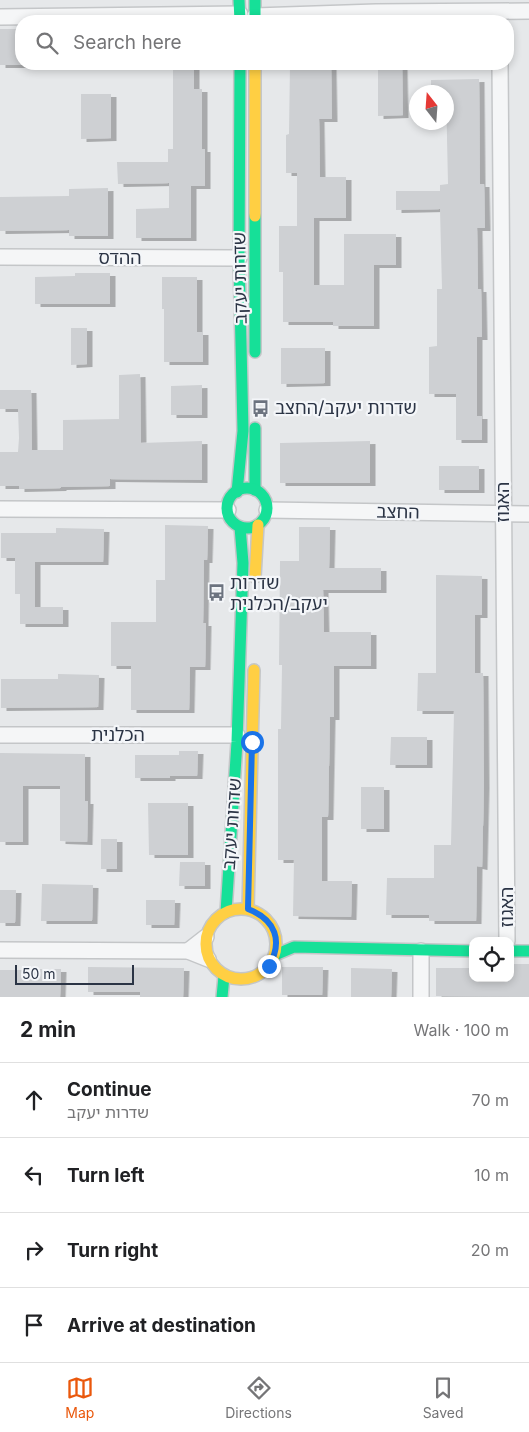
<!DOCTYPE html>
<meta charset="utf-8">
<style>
body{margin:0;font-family:Inter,"Noto Sans Hebrew",sans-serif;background:#f6f6f6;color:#202124}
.controls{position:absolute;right:15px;bottom:15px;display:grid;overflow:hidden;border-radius:10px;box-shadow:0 2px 8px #0003}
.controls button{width:45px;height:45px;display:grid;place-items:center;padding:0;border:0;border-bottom:1px solid #e0e0e0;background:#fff;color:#202124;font:25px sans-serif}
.compass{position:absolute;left:409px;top:85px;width:45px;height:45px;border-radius:50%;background:#fff;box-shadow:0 2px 8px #0003;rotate:343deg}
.scale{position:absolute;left:15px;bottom:12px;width:119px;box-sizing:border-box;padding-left:5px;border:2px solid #2b3445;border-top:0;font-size:14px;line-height:18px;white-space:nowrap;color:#2b3445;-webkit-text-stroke:4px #f4f6f9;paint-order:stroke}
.stop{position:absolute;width:15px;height:15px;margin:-11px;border:4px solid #1a73e8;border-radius:50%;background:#fff}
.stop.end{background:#1a73e8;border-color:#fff;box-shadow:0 1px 5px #0008}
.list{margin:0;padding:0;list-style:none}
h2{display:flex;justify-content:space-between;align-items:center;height:65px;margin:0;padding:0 20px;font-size:21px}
h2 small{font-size:16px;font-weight:400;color:#757577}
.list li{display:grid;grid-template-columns:32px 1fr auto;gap:15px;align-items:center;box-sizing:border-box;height:75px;padding:0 20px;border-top:1px solid #e0e0e0}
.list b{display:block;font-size:19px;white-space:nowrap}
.list p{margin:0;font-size:16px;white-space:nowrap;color:#757577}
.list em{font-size:16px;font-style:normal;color:#757577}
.icon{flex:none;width:28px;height:28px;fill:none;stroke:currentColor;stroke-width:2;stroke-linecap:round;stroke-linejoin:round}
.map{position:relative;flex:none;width:529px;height:997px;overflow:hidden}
.search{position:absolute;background:#fff;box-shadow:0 2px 8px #0003;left:15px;right:15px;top:15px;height:55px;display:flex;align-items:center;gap:12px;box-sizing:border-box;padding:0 18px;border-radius:20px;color:#757577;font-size:19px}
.sheet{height:365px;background:#fff}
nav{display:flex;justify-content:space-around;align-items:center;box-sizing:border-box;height:70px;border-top:1px solid #e0e0e0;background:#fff;font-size:14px;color:#757577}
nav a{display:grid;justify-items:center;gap:2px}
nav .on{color:#ea580c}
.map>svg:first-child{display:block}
.building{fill:#ced0d3;filter:url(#shadow)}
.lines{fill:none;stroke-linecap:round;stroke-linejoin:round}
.street-casing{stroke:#c4c6c8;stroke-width:18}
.fast-casing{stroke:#c4c6c8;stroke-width:14}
.slow-casing{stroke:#c4c6c8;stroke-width:14}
.street{stroke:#f5f6f7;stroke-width:15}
.fast{stroke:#16e098;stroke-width:11}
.slow{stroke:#ffcf43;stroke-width:11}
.route{stroke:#1a73e8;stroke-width:6}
.labels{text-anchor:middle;stroke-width:4.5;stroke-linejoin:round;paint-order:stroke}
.street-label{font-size:18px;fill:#2b3445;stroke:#f4f6f9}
.poi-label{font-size:18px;fill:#2b3445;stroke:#f4f6f9;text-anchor:start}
</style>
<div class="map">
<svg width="529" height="997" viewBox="0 0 529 997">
<defs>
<filter id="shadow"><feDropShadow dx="5.5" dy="3" stdDeviation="0" flood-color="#0004"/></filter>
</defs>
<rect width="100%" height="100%" fill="#e6e8ea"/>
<g class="building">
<rect x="0" y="29" width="21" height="36"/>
<polygon points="173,64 194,64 194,89 202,89 202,149 205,149 205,186 191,186 191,238 136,238 136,209 169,208 169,183 118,184 117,162 168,162 168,149 173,149"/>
<polygon points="290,64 331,64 332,119 319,119 320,177 346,177 346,218 314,218 314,285 344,285 344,234 396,234 396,265 374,265 374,326 333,326 333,322 283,322 283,272 279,272 279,226 297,226 297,173 286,173 286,135 289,134"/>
<polygon points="378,64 402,64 403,115 378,116"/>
<polygon points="479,79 480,184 484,184 485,228 477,228 478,289 481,289 482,337 477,337 477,416 482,416 482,440 456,440 456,394 429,394 429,347 437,346 437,289 442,289 440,209 396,210 396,191 440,191 440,185 448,184 446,92 431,92 431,80"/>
<polygon points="81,94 111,94 111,138 81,139"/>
<polygon points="108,188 108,236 69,236 69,230 0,231 0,197 69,196 69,189"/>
<polygon points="75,273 110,273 110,304 35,304 35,277 75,276"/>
<polygon points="162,277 197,277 197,332 203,332 203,362 164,362 164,309 162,309"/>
<polygon points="71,328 87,328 87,364 71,365"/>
<polygon points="281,348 325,348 325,383 281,384"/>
<polygon points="140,374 141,443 202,441 202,480 110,479 110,486 61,487 61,488 19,489 19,486 0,486 0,452 18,452 19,438 18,409 0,409 0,390 31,390 32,450 63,450 63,420 119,419 119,375"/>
<polygon points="202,385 202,415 171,415 171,386"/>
<polygon points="370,441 370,483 280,483 280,443"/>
<rect x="439" y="466" width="40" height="24"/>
<polygon points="165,525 208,526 207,560 204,560 203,623 206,623 205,667 190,667 189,710 131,710 131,666 111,666 111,622 156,622 156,580 165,580"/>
<polygon points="299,527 330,527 329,568 381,568 381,590 323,590 324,632 371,632 371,666 334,666 334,717 330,717 328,817 322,817 322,881 352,881 351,917 293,916 294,860 278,860 278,729 281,729 282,665 279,665 280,561 299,561"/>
<polygon points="56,528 104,529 103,562 35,562 35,607 63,607 63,624 20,624 20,594 15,594 15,558 1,558 1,533 56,533"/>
<polygon points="436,575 482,576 482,615 475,615 475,673 483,673 484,785 482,867 477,866 476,921 429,921 429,915 386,915 387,878 434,878 434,845 451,845 454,711 417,711 418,673 436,673"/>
<polygon points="58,674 99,675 98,707 1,708 1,679 58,679"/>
<polygon points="391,737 427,737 427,765 390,765"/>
<polygon points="179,751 198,751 197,776 170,776 170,778 135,778 135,755 179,755"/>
<polygon points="0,753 85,754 85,801 88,801 87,842 60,841 60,786 23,786 23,842 0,842"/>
<rect x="361" y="787" width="23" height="42"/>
<polygon points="148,803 188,803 188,855 149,855"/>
<rect x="101" y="839" width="16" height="30"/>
<polygon points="180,862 205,862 205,886 179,886"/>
<polygon points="42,884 93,885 92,921 41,921"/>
<polygon points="0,890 16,890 15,923 0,923"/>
<polygon points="146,900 175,900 174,925 146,925"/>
<polygon points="510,964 529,964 529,997 436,996 436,968 471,968 471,978 510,978"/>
<polygon points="88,967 184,968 183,997 140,997 140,992 88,992"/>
<polygon points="282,967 323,967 322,995 282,995"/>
<polygon points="351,968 392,969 391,997 351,997"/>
<polygon points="28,969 61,969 60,997 0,997 0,970 28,970"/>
</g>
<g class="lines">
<defs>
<g id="street">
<polyline points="255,16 376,12 529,11"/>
<polyline points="0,17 240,14"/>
<polyline points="500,64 507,941"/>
<polyline points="0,257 239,258"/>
<polyline points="0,509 228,510"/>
<polyline points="267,510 529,514"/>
<polyline points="0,735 237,735"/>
<polyline points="0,950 188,951 208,959"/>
<polyline points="188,951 206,937"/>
<polyline points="421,997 421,951"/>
</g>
<g id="fast">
<polyline points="239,0 240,21"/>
<polyline points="255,0 255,21"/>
<polyline points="255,216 255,352"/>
<polyline points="255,428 255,490"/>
<circle cx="247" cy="508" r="20"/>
<polyline points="237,492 243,431 239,258 240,64"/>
<polyline points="226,912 237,742 243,563 240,527"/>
<polyline points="510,951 529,951"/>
<polyline points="275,955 294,947 473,951"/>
<polyline points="222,997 224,976"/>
</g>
<g id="slow">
<polyline points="255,64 255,216"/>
<polyline points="255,577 258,525"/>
<circle cx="241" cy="944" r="35"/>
<polyline points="248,909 254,670"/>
</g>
</defs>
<use href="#street" class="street-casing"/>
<use href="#fast" class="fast-casing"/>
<use href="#slow" class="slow-casing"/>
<use href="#street" class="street"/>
<use href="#fast" class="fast"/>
<use href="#slow" class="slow"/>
</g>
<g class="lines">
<path class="route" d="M 252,742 L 248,909 C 276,920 283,941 269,966"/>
</g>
<defs>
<symbol id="bus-bare" viewBox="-9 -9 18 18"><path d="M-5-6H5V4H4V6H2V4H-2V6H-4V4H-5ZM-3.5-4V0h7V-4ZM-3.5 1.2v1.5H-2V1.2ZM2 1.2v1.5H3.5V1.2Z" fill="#6c737f" stroke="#f4f6f9" stroke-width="2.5" paint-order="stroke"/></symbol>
</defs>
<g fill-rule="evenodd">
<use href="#bus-bare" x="248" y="396" width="25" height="25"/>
<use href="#bus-bare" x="204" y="580" width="25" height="25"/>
</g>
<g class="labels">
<g class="street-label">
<text x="120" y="264">ההדס</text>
<text transform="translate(240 278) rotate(-91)" y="6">שדרות יעקב</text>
<text transform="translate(503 502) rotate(-90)" y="6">האגוז</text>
<text transform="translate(398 512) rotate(1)" y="6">החצב</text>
<text x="118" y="741">הכלנית</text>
<text transform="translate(232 824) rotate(-86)" y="6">שדרות יעקב</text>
<text transform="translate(507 907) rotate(-90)" y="6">האגוז</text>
</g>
<g class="poi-label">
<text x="275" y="414">שדרות יעקב/החצב</text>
<text x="230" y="589">שדרות<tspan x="230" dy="21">יעקב/הכלנית</tspan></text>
</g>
</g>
</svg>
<div class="controls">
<button><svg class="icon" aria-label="locate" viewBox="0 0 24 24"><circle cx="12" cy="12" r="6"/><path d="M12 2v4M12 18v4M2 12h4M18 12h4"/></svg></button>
</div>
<svg class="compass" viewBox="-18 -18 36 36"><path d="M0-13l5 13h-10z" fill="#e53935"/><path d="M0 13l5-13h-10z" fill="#757577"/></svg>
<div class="scale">50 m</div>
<div class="stop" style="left:252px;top:742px"></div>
<div class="stop end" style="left:269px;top:966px"></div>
<div class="search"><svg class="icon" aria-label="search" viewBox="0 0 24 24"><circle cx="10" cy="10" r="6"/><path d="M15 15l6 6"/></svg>Search here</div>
</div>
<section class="sheet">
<h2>2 min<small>Walk · 100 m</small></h2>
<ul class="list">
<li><svg class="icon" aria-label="ahead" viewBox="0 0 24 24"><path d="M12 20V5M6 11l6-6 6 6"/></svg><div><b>Continue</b><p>שדרות יעקב</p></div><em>70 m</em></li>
<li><svg class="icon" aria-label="left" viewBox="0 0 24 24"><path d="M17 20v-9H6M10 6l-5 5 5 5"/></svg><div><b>Turn left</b></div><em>10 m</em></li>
<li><svg class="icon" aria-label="right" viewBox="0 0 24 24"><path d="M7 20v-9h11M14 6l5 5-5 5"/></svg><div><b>Turn right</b></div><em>20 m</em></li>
<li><svg class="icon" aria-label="arrive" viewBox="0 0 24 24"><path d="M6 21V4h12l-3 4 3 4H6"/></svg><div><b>Arrive at destination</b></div></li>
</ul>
</section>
<nav>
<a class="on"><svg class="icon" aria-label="map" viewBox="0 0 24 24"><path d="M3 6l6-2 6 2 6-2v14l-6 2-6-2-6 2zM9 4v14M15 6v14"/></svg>Map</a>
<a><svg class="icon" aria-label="directions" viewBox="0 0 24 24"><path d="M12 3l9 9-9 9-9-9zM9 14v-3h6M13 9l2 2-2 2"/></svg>Directions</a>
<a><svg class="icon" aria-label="saved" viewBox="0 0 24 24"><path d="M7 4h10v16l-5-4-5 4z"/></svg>Saved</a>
</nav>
